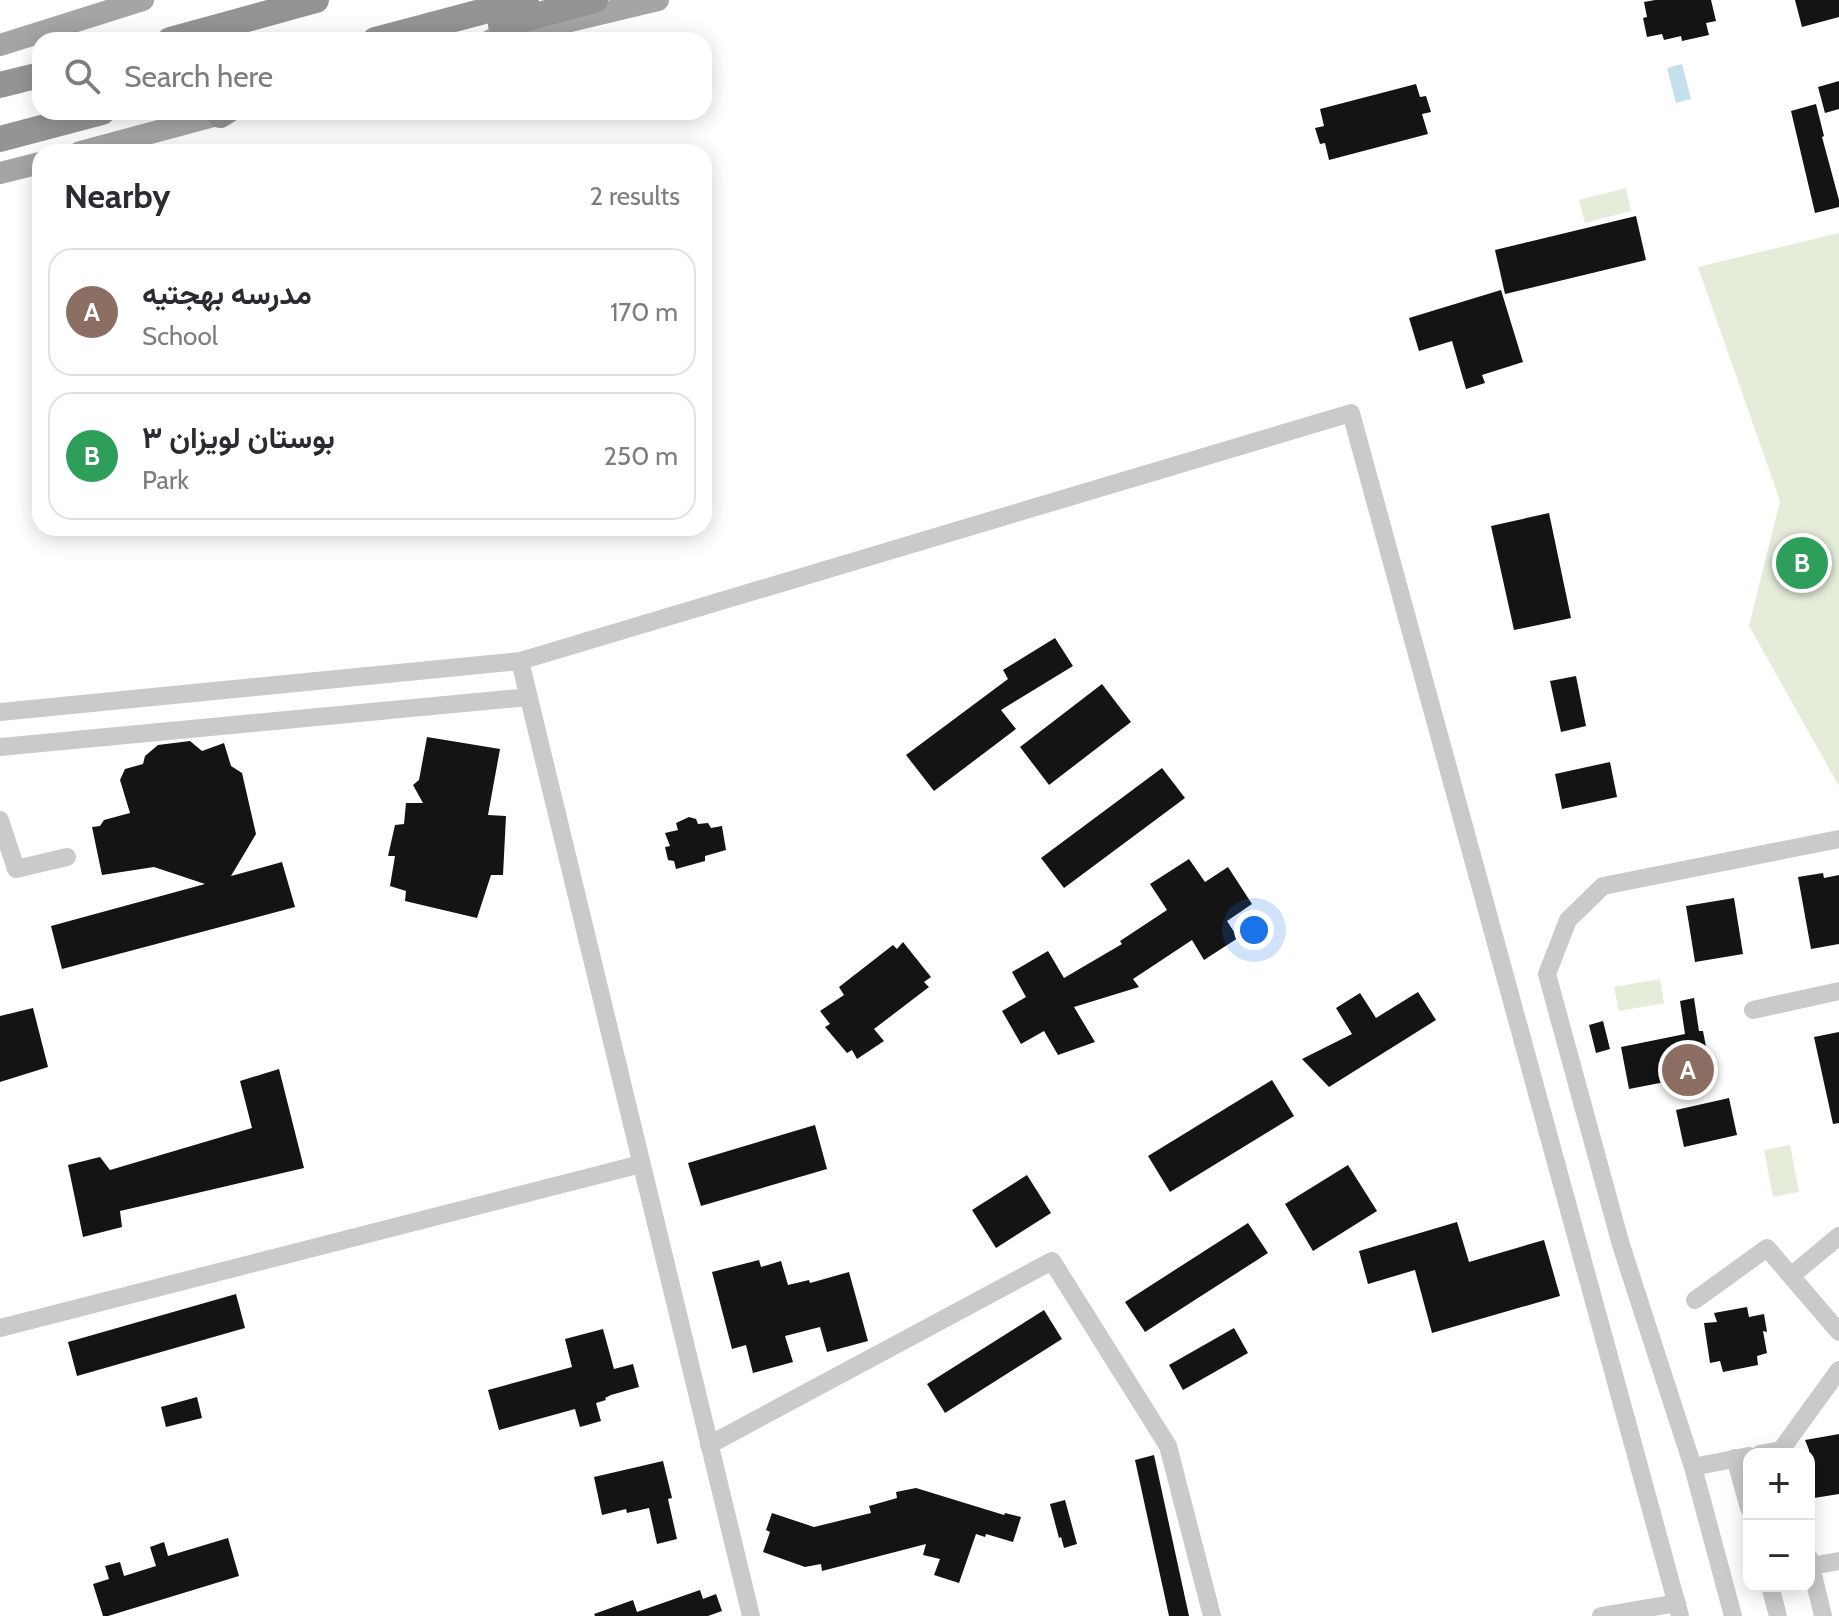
<!DOCTYPE html>
<meta charset="utf-8">
<style>
body{margin:0;font-family:Cabin,Vazirmatn,sans-serif;background:#f2f2f3;color:#2b2b33}
.controls{position:absolute;right:24px;bottom:24px;display:grid;overflow:hidden;border-radius:16px;box-shadow:0 4px 20px #0003}
.controls button{width:72px;height:72px;display:grid;place-items:center;padding:0;border:0;border-bottom:2px solid #e1e1e2;background:#fff;color:#2b2b33;font:40px sans-serif}
.you{position:absolute;left:1254px;top:930px;width:28px;height:28px;margin:-20px;border:6px solid #fff;border-radius:50%;background:#1a73e8;box-shadow:0 0 0 12px #1a73e833}
.badge{display:grid;place-items:center;width:52px;height:52px;border-radius:50%;background:#ee2545;color:#fff;font-size:26px;font-weight:700}
.pin{position:absolute;translate:-50% -50%;border:4px solid #fff;box-shadow:0 2px 8px #0006}
.list{margin:0;padding:0;list-style:none}
h2{display:flex;justify-content:space-between;align-items:center;height:104px;margin:0;padding:0 32px;font-size:34px}
h2 small{font-size:26px;font-weight:400;color:#7c7c81}
.list li{display:grid;grid-template-columns:52px 1fr auto;gap:24px;align-items:center;box-sizing:border-box;height:128px;margin:0 16px 16px;padding:0 16px;border:2px solid #e1e1e2;border-radius:24px}
.list b{display:block;font-size:30px;white-space:nowrap}
.list p{margin:0;font-size:26px;white-space:nowrap;color:#7c7c81}
.list em{font-size:26px;font-style:normal;color:#7c7c81}
.icon{flex:none;width:44px;height:44px;fill:none;stroke:currentColor;stroke-width:2;stroke-linecap:round;stroke-linejoin:round}
.map{position:relative;flex:none;width:1839px;height:1616px;overflow:hidden}
.search{position:absolute;background:#fff;box-shadow:0 4px 20px #0003;left:32px;top:32px;width:680px;height:88px;display:flex;align-items:center;gap:20px;box-sizing:border-box;padding:0 28px;border-radius:24px;color:#7c7c81;font-size:30px}
.panel{position:absolute;background:#fff;box-shadow:0 4px 20px #0003;left:32px;top:144px;width:680px;height:392px;border-radius:24px}
.map>svg:first-child{display:block}
.green{fill:#e5ecda}
.water{fill:#c4e0ed}
.building{fill:#141414}
.lines{fill:none;stroke-linecap:round;stroke-linejoin:round}
.minor{stroke:#cacaca;stroke-width:18}
.major{stroke:#a5a5a5;stroke-width:22}
.highway{stroke:#949494;stroke-width:26}
</style>
<div class="map">
<svg width="1839" height="1616" viewBox="0 0 1839 1616">
<rect width="100%" height="100%" fill="#fff"/>
<g class="green">
<polygon points="1626,188 1631,211 1585,223 1579,200"/>
<polygon points="1839,233 1839,786 1749,626 1780,501 1698,267"/>
<polygon points="1660,979 1664,1003 1619,1011 1614,987"/>
<polygon points="1790,1145 1799,1192 1773,1197 1764,1150"/>
</g>
<polygon class="water" points="1682,64 1691,99 1676,103 1667,68"/>
<g class="building">
<polygon points="1655,0 1711,0 1716,21 1706,23 1709,35 1682,41 1681,36 1664,40 1662,34 1647,37 1643,18 1647,17 1644,2"/>
<polygon points="1795,0 1839,0 1839,17 1802,27"/>
<polygon points="1839,81 1839,109 1825,113 1818,87"/>
<polygon points="1416,84 1420,97 1426,96 1431,112 1422,114 1428,134 1329,160 1325,143 1320,144 1315,128 1324,126 1320,109"/>
<polygon points="1816,104 1824,136 1822,137 1839,200 1839,207 1815,213 1791,111"/>
<polygon points="1636,216 1646,260 1505,294 1495,250"/>
<polygon points="1501,290 1523,362 1482,375 1485,383 1466,389 1452,341 1419,351 1409,318"/>
<polygon points="1549,513 1571,618 1514,630 1491,526"/>
<polygon points="1055,638 1073,666 1001,710 1016,729 934,791 906,755 1008,679 1003,670"/>
<polygon points="1576,676 1586,726 1561,732 1550,681"/>
<polygon points="1102,684 1131,722 1049,785 1020,747"/>
<polygon points="427,737 500,749 488,815 506,816 503,875 491,875 477,918 405,901 406,891 390,886 395,856 388,856 395,825 404,824 406,803 423,803 413,785 419,780"/>
<polygon points="190,741 202,751 224,743 231,766 242,773 256,834 231,876 282,862 295,907 62,969 51,926 205,884 154,867 102,875 92,827 100,826 104,820 130,813 120,780 125,769 143,764 145,756 158,745"/>
<polygon points="1610,762 1617,797 1562,809 1555,774"/>
<polygon points="1162,768 1185,798 1064,888 1041,858"/>
<polygon points="689,817 696,819 698,824 708,823 711,828 722,826 726,850 705,856 705,861 676,869 674,861 668,860 665,847 670,846 665,833 678,830 676,823"/>
<polygon points="1189,859 1205,882 1228,867 1252,904 1227,921 1238,938 1204,960 1192,940 1133,979 1139,987 1074,1007 1095,1042 1058,1055 1044,1031 1021,1044 1002,1011 1026,997 1012,972 1048,951 1064,978 1122,944 1120,941 1167,910 1150,884"/>
<polygon points="1823,873 1824,878 1839,875 1839,944 1811,949 1798,877"/>
<polygon points="1734,898 1743,954 1695,962 1686,906"/>
<polygon points="903,942 931,977 924,982 929,987 874,1029 884,1041 857,1059 852,1050 847,1053 825,1027 830,1024 820,1011 844,995 839,987 893,945 897,949"/>
<polygon points="1418,992 1436,1020 1329,1087 1302,1059 1352,1034 1336,1008 1360,993 1376,1018"/>
<polygon points="1694,998 1699,1031 1703,1031 1711,1073 1629,1089 1621,1047 1685,1034 1680,1001"/>
<polygon points="33,1008 48,1067 0,1082 0,1016"/>
<polygon points="1603,1021 1610,1049 1596,1053 1589,1025"/>
<polygon points="1839,1032 1839,1123 1833,1124 1814,1037"/>
<polygon points="279,1069 304,1168 120,1211 122,1227 83,1237 68,1165 100,1157 110,1170 252,1128 240,1081"/>
<polygon points="1272,1080 1294,1116 1170,1192 1148,1156"/>
<polygon points="1729,1098 1737,1135 1684,1147 1676,1110"/>
<polygon points="815,1125 827,1169 701,1206 688,1163"/>
<polygon points="1348,1165 1377,1211 1313,1251 1285,1204"/>
<polygon points="1027,1175 1051,1213 996,1248 972,1210"/>
<polygon points="1457,1222 1469,1262 1544,1240 1560,1296 1432,1333 1415,1270 1368,1284 1359,1251"/>
<polygon points="1248,1223 1268,1253 1145,1332 1125,1302"/>
<polygon points="759,1260 761,1267 781,1261 788,1285 809,1280 810,1283 849,1272 868,1341 827,1352 820,1327 785,1336 793,1362 753,1373 746,1345 732,1349 712,1272"/>
<polygon points="236,1294 245,1328 77,1376 68,1342"/>
<polygon points="1747,1307 1749,1317 1764,1314 1767,1332 1763,1331 1767,1353 1757,1356 1758,1365 1723,1372 1720,1361 1710,1363 1704,1323 1717,1322 1714,1313"/>
<polygon points="1044,1310 1062,1339 945,1413 927,1384"/>
<polygon points="1234,1328 1248,1353 1183,1390 1169,1365"/>
<polygon points="603,1329 614,1369 633,1364 639,1387 611,1395 605,1398 606,1400 596,1403 601,1421 580,1427 575,1409 499,1430 488,1390 572,1367 565,1339"/>
<polygon points="197,1397 202,1418 166,1427 161,1407"/>
<polygon points="1839,1434 1839,1494 1814,1498 1809,1482 1809,1450 1805,1440"/>
<polygon points="1154,1455 1189,1616 1169,1616 1135,1460"/>
<polygon points="663,1461 672,1498 668,1499 677,1539 657,1544 649,1508 627,1513 626,1509 602,1515 594,1477"/>
<polygon points="916,1488 1004,1515 1005,1513 1021,1517 1013,1542 986,1534 985,1537 976,1534 959,1583 934,1575 940,1559 923,1555 926,1544 822,1571 821,1564 805,1567 763,1552 770,1532 766,1530 772,1513 814,1527 871,1513 869,1506 897,1498 896,1492"/>
<polygon points="1065,1500 1077,1544 1064,1548 1061,1537 1059,1538 1050,1504"/>
<polygon points="228,1538 239,1576 108,1616 103,1616 93,1584 109,1579 105,1566 120,1562 124,1576 156,1566 150,1547 164,1542 168,1556"/>
<polygon points="700,1590 703,1599 716,1594 722,1611 708,1616 595,1616 594,1614 633,1600 637,1612"/>
</g>
<g class="lines">
<g class="minor">
<polyline points="520,661 751,1616"/>
<polyline points="0,712 520,661 1351,413 1680,1616"/>
<polyline points="0,747 529,697"/>
<polyline points="0,820 16,869 67,857"/>
<polyline points="1753,1010 1839,991"/>
<polyline points="1791,1276 1839,1236"/>
<polyline points="1695,1300 1767,1248 1839,1332"/>
<polyline points="0,1328 641,1164"/>
<polyline points="709,1445 1052,1261 1168,1446 1212,1616"/>
<polyline points="1760,1454 1781,1450 1839,1370"/>
<polyline points="1735,1458 1749,1508"/>
<polyline points="1693,1467 1749,1456"/>
<polyline points="1809,1558 1811,1566 1839,1561"/>
<polyline points="1811,1566 1823,1616"/>
<polyline points="1770,1586 1778,1616"/>
<polyline points="1601,1616 1677,1603"/>
<polyline points="1733,1616 1693,1467 1621,1245 1547,974 1568,920 1603,886 1839,839"/>
</g>
<g class="major">
<polyline points="491,40 658,0"/>
<polyline points="0,45 143,0"/>
<polyline points="80,152 229,112"/>
<polyline points="0,173 40,163"/>
</g>
<g class="highway">
<polyline points="501,25 595,0"/>
<polyline points="170,40 316,0"/>
<polyline points="375,40 526,0"/>
<polyline points="0,85 40,75"/>
<polyline points="220,115 225,112"/>
<polyline points="0,139 102,112"/>
</g>
</g>
</svg>
<div class="controls">
<button>+</button>
<button>−</button>
</div>
<div class="you"></div>
<div class="pin badge" style="left:1688px;top:1070px;background:#8d6e63">A</div>
<div class="pin badge" style="left:1802px;top:563px;background:#2e9e5b">B</div>
<div class="search"><svg class="icon" aria-label="search" viewBox="0 0 24 24"><circle cx="10" cy="10" r="6"/><path d="M15 15l6 6"/></svg>Search here</div>
<section class="panel">
<h2>Nearby<small>2 results</small></h2>
<ul class="list">
<li><span class="badge" style="background:#8d6e63">A</span><div><b>مدرسه بهجتیه</b><p>School</p></div><em>170 m</em></li>
<li><span class="badge" style="background:#2e9e5b">B</span><div><b>بوستان لویزان ۳</b><p>Park</p></div><em>250 m</em></li>
</ul>
</section>
</div>
